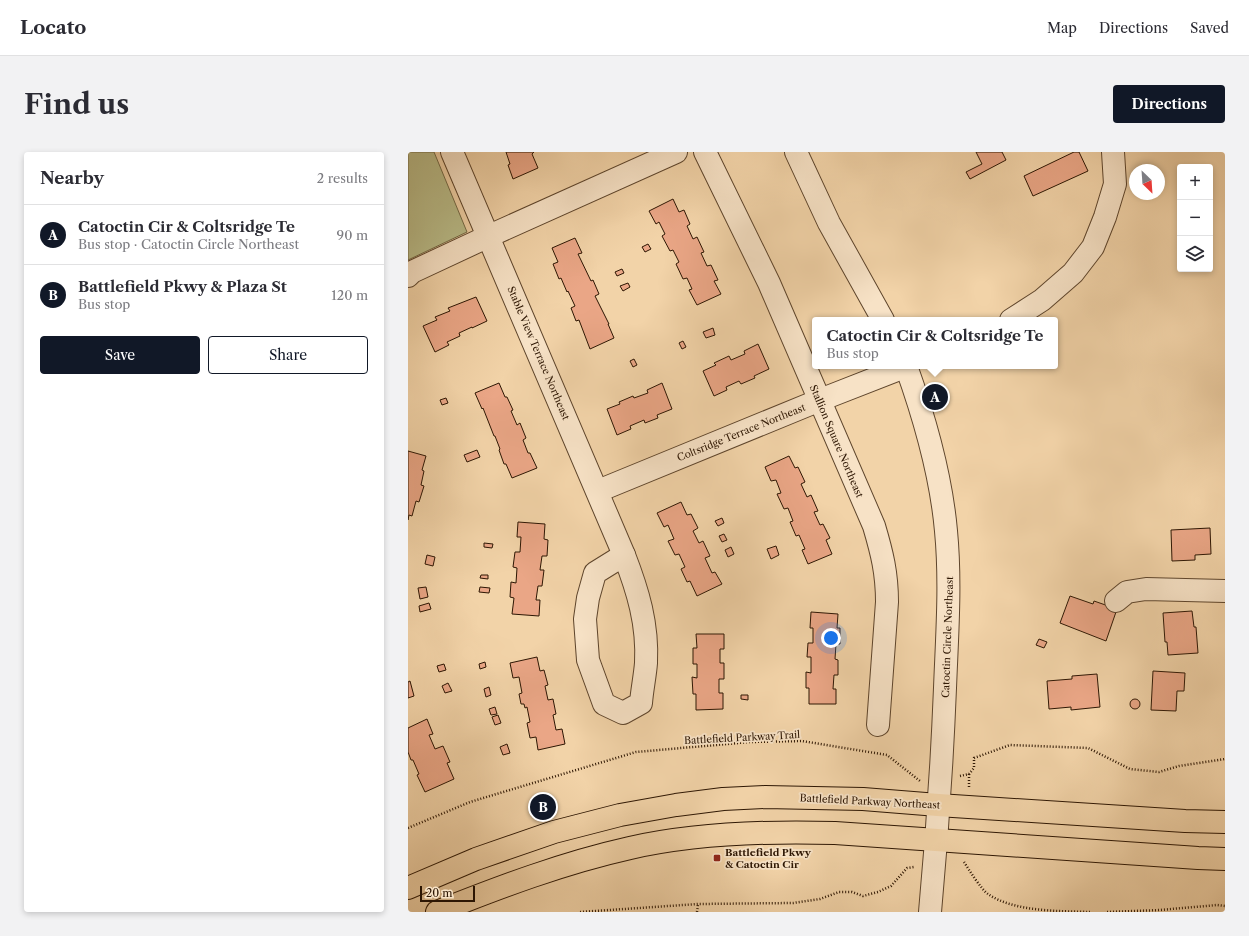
<!DOCTYPE html>
<meta charset="utf-8">
<style>
body{margin:0;font-family:"Libre Caslon Text",serif;background:#f2f2f3;color:#2b2b33}
.controls{position:absolute;right:12px;top:12px;display:grid;overflow:hidden;border-radius:4px;box-shadow:0 2px 6px #0003}
.controls button{width:36px;height:36px;display:grid;place-items:center;padding:0;border:0;border-bottom:1px solid #e1e1e2;background:#fff;color:#2b2b33;font:20px sans-serif}
.compass{position:absolute;left:721px;top:12px;width:36px;height:36px;border-radius:50%;background:#fff;box-shadow:0 2px 6px #0003;rotate:155deg}
.scale{position:absolute;left:12px;bottom:10px;width:55px;box-sizing:border-box;padding-left:4px;border:2px solid #2d1603;border-top:0;font-size:11px;line-height:14px;white-space:nowrap;color:#2d1603;-webkit-text-stroke:3px #f7e2c6;paint-order:stroke}
.you{position:absolute;left:423px;top:486px;width:14px;height:14px;margin:-10px;border:3px solid #fff;border-radius:50%;background:#1a73e8;box-shadow:0 0 0 6px #1a73e833}
.badge{display:grid;place-items:center;width:26px;height:26px;border-radius:50%;background:#111827;color:#fff;font-size:13px;font-weight:700}
.pin{position:absolute;translate:-50% -50%;border:2px solid #fff;box-shadow:0 1px 4px #0006}
.popup{position:absolute;left:404px;top:165px;width:246px;height:52px;box-sizing:border-box;display:grid;place-content:center;border-radius:4px;background:#fff;filter:drop-shadow(0 1px 3px #0005);font-size:13px;white-space:nowrap;color:#7c7c81}
.popup b{font-size:15px;color:#2b2b33}
.popup::after{content:'';position:absolute;left:50%;top:100%;margin-left:-8px;border:8px solid transparent;border-top-color:#fff}
.list{margin:0;padding:0;list-style:none}
h2{display:flex;justify-content:space-between;align-items:center;height:52px;margin:0;padding:0 16px;font-size:17px}
h2 small{font-size:13px;font-weight:400;color:#7c7c81}
.list li{display:grid;grid-template-columns:26px 1fr auto;gap:12px;align-items:center;box-sizing:border-box;height:60px;padding:0 16px;border-top:1px solid #e1e1e2}
.list b{display:block;font-size:15px;white-space:nowrap}
.list p{margin:0;font-size:13px;white-space:nowrap;color:#7c7c81}
.list em{font-size:13px;font-style:normal;color:#7c7c81}
.actions{display:flex;gap:8px;padding:12px 16px}
.actions a{flex:1;padding:9px 0;border:1px solid #111827;border-radius:4px;text-align:center;font-size:14px;color:#111827}
.actions .main{background:#111827;color:#fff}
.icon{flex:none;width:22px;height:22px;fill:none;stroke:currentColor;stroke-width:2;stroke-linecap:round;stroke-linejoin:round}
.map{position:relative;flex:none;width:817px;height:760px;overflow:hidden;border-radius:4px}
header{display:flex;align-items:center;gap:24px;box-sizing:border-box;height:56px;padding:0 20px;background:#fff;border-bottom:1px solid #e1e1e2}
header strong{font-size:19px}
nav{display:flex;gap:22px;margin-inline-start:auto;font-size:14px}
.intro{display:flex;align-items:center;justify-content:space-between;box-sizing:border-box;height:96px;padding:0 24px}
h1{margin:0;font-size:28px}
.button{padding:10px 18px;border-radius:4px;background:#111827;color:#fff;font-size:14px;font-weight:700}
main{display:flex;gap:24px;padding:0 24px}
aside{flex:1;background:#fff;border-radius:4px;box-shadow:0 2px 6px #0003}
.map>svg:first-child{display:block}
.green{fill:#b9bc89;stroke:#736946}
.building{fill:#eaa686;stroke:#2d1603}
.lines{fill:none;stroke-linecap:round;stroke-linejoin:round}
.minor-casing{stroke:#5e452c;stroke-width:24}
.major-casing{stroke:#2d1603;stroke-width:24}
.path{stroke:#2d1603;stroke-width:2.5;stroke-dasharray:1 2;stroke-linecap:butt}
.minor{stroke:#f7e2c6;stroke-width:22}
.major{stroke:#f2d3a8;stroke-width:22}
.poi-dot{fill:#8f2418;stroke:#f7e2c6;stroke-width:1.5}
.labels{text-anchor:middle;stroke-width:3.5;stroke-linejoin:round;paint-order:stroke}
.street-label{font-size:10px;fill:#2d1603;stroke:#f7e2c6}
.poi-label{font-size:10px;font-weight:bold;fill:#2d1603;stroke:#f7e2c6;text-anchor:start}
</style>
<header>
<strong>Locato</strong>
<nav><a>Map</a><a>Directions</a><a>Saved</a></nav>
</header>
<div class="intro"><h1>Find us</h1><a class="button">Directions</a></div>
<main>
<aside>
<h2>Nearby<small>2 results</small></h2>
<ul class="list">
<li><span class="badge">A</span><div><b>Catoctin Cir &amp; Coltsridge Te</b><p>Bus stop · Catoctin Circle Northeast</p></div><em>90 m</em></li>
<li><span class="badge">B</span><div><b>Battlefield Pkwy &amp; Plaza St</b><p>Bus stop</p></div><em>120 m</em></li>
</ul>
<div class="actions"><a class="main">Save</a><a>Share</a></div>
</aside>
<div class="map">
<svg width="817" height="760" viewBox="0 0 817 760">
<rect width="100%" height="100%" fill="#f2d3a8"/>
<filter id="stains"><feTurbulence type="fractalNoise" baseFrequency=".005" numOctaves="4"/><feColorMatrix values="0 0 0 0 .2 0 0 0 0 .09 0 0 0 0 .02 0 0 0 .5 -.17"/></filter>
<radialGradient id="worn" r=".72"><stop offset=".6" stop-color="#630" stop-opacity="0"/><stop offset="1" stop-color="#630" stop-opacity=".3"/></radialGradient>
<polygon class="green" points="0,0 26,0 59,80 0,108"/>
<g class="building">
<polygon points="98,0 126,0 124,2 130,16 105,27 100,13 102,12"/>
<polygon points="568,0 594,0 598,8 562,27 558,20 574,12"/>
<polygon points="666,0 671,0 680,19 625,44 616,24"/>
<polygon points="265,47 271,60 276,58 282,72 279,74 285,87 289,85 296,100 293,101 299,114 303,113 310,128 306,129 313,142 289,153 281,138 284,137 279,126 275,127 268,112 271,110 265,98 262,99 254,84 257,82 251,70 248,72 241,59"/>
<polygon points="167,86 174,101 170,102 183,129 185,128 191,142 187,144 201,172 200,172 206,186 182,197 171,168 168,169 163,156 167,154 160,139 159,140 153,126 151,127 145,112 150,110 144,96"/>
<polygon points="240,92 243,97 237,100 234,95"/>
<polygon points="214,117 216,121 209,124 207,120"/>
<polygon points="220,131 222,135 215,139 212,134"/>
<polygon points="68,145 79,169 64,176 64,175 51,181 52,184 39,190 41,193 27,200 15,174 29,168 27,165 42,159 40,156"/>
<polygon points="305,176 307,183 298,186 295,180"/>
<polygon points="275,189 278,195 274,197 271,191"/>
<polygon points="350,192 361,217 346,224 347,226 333,232 331,229 318,235 319,238 306,244 295,219 308,213 306,211 321,204 323,208 337,202 336,199"/>
<polygon points="226,207 229,213 225,215 222,209"/>
<polygon points="91,231 97,245 99,245 105,258 103,259 109,273 112,271 118,286 115,288 120,301 122,301 129,316 104,326 98,312 96,312 91,298 92,297 87,284 86,284 75,256 74,257 67,241"/>
<polygon points="254,231 264,257 249,263 250,266 237,271 236,268 222,274 223,277 209,283 199,257 212,252 211,250 225,244 226,246 240,241 239,238"/>
<polygon points="38,246 40,251 34,253 32,248"/>
<polygon points="69,298 72,305 59,310 56,303"/>
<polygon points="0,299 18,304 14,318 16,319 13,333 16,334 11,350 8,349 4,364 1,363 0,368"/>
<polygon points="381,304 387,316 390,315 397,330 393,332 399,345 403,343 410,359 406,360 412,373 415,372 422,386 418,388 424,402 400,412 394,398 397,397 391,383 388,384 382,370 385,369 380,356 376,357 369,342 373,341 368,328 363,329 357,315"/>
<polygon points="273,350 279,363 283,362 290,376 285,379 291,391 295,389 302,404 297,406 304,421 307,420 314,432 289,444 282,429 279,430 273,417 277,415 271,402 267,403 260,389 266,387 260,373 256,375 249,361"/>
<polygon points="314,366 316,371 310,374 307,369"/>
<polygon points="110,370 137,372 136,387 140,388 139,404 134,404 132,418 136,418 134,434 130,434 128,448 132,448 131,464 104,462 106,446 102,445 103,430 108,431 109,416 105,415 107,400 112,400 113,385 109,385"/>
<polygon points="802,376 803,402 787,403 787,408 764,409 763,378"/>
<polygon points="316,382 319,388 314,390 311,384"/>
<polygon points="76,391 85,392 84,396 76,395"/>
<polygon points="368,394 371,403 363,407 359,397"/>
<polygon points="323,395 326,402 320,405 317,398"/>
<polygon points="19,403 27,405 25,414 17,412"/>
<polygon points="73,423 80,423 80,427 72,426"/>
<polygon points="18,435 20,445 12,447 10,436"/>
<polygon points="72,435 82,436 81,441 71,440"/>
<polygon points="662,444 685,452 686,449 709,457 698,489 652,471"/>
<polygon points="21,451 23,457 12,460 11,454"/>
<polygon points="784,459 786,475 788,475 790,501 760,503 759,490 757,490 755,461"/>
<polygon points="403,460 430,462 429,476 432,476 432,492 428,492 427,507 430,508 430,523 426,523 425,537 428,537 428,552 401,552 401,536 398,536 398,520 403,521 403,505 399,505 400,491 405,491 405,476 402,476"/>
<polygon points="288,482 316,482 316,497 312,497 312,511 316,511 316,527 311,527 311,541 315,541 315,557 288,558 288,542 285,542 284,525 289,526 289,512 285,512 285,496 289,496"/>
<polygon points="631,487 639,490 636,496 628,493"/>
<polygon points="129,505 132,519 136,518 140,533 137,534 140,548 145,547 148,562 145,563 148,578 154,577 157,592 130,598 128,585 122,586 119,571 122,570 119,555 117,556 116,552 113,552 111,542 114,541 111,525 105,526 102,511"/>
<polygon points="77,510 78,515 72,517 71,512"/>
<polygon points="36,512 38,518 31,520 29,514"/>
<polygon points="745,519 777,521 776,539 769,539 768,559 743,558"/>
<polygon points="689,522 692,555 663,558 663,555 641,557 639,529 664,527 664,524"/>
<polygon points="2,529 6,544 0,546 0,530"/>
<polygon points="40,531 44,539 37,541 34,534"/>
<polygon points="81,535 83,543 78,545 76,537"/>
<polygon points="333,543 340,543 340,548 333,547"/>
<circle cx="727" cy="552" r="5"/>
<polygon points="87,555 89,562 83,563 81,557"/>
<polygon points="90,563 93,571 87,573 84,565"/>
<polygon points="19,567 25,582 21,583 27,597 35,594 42,610 39,611 46,627 17,640 9,623 11,622 5,608 3,608 0,600 0,576"/>
<polygon points="99,592 102,601 95,603 92,595"/>
</g>
<g class="lines">
<defs>
<g id="minor">
<polyline points="44,0 216,403"/>
<path d="M 297,0 L 361,131 L 466,374 C 474,401 479,421 479,450 L 470,573"/>
<polyline points="388,0 421,71 475,168"/>
<polyline points="0,124 4,120 81,84 268,0"/>
<polyline points="603,168 634,148 665,121 685,95 697,65 707,32 705,0"/>
<path d="M 498,214 C 517,267 533,322 538,379 C 543,431 539,484 537,536 C 534,611 529,685 522,760"/>
<polyline points="190,339 412,248 499,214"/>
<path d="M 216,403 C 230,439 240,472 238,511 C 237,524 234,538 233,551 L 215,561 L 196,552 L 180,508 L 177,467 L 180,446 L 187,421 Z"/>
<polyline points="708,449 719,440 738,437 817,439"/>
</g>
<g id="major">
<polyline points="0,736 68,707 146,680 212,663 268,653 315,647 357,645 455,647 530,653 777,669 817,670"/>
<path d="M 29,760 C 92,735 155,711 222,696 C 288,681 359,679 427,681 L 790,706 L 817,707"/>
</g>
</defs>
<use href="#minor" class="minor-casing"/>
<use href="#major" class="major-casing"/>
<g class="path">
<polyline points="552,624 561,622 566,616 566,606 602,593 680,596 722,617 751,620 771,614 817,607"/>
<polyline points="561,635 561,622"/>
<polyline points="0,676 62,650 228,600 342,590 394,589 479,603 512,629"/>
<path d="M 556,710 C 561,718 573,737 580,742 C 606,760 652,759 682,760"/>
<polyline points="172,760 290,752 385,751 412,747 431,740 444,740 455,744 470,740 483,734 499,716 506,715"/>
<polyline points="289,760 290,752"/>
<polyline points="699,760 752,758 809,753 817,754"/>
</g>
<use href="#minor" class="minor"/>
<use href="#major" class="major"/>
</g>
<rect class="poi-dot" x="305" y="702" width="8" height="8" rx="2"/>
<g class="labels">
<g class="street-label">
<text transform="translate(131 201) rotate(67)" y="4">Stable View Terrace Northeast</text>
<text transform="translate(333 280) rotate(-22)" y="4">Coltsridge Terrace Northeast</text>
<text transform="translate(429 289) rotate(67)" y="4">Stallion Square Northeast</text>
<text transform="translate(539 485) rotate(-88)" y="4">Catoctin Circle Northeast</text>
<text transform="translate(334 585) rotate(-3)" y="4">Battlefield Parkway Trail</text>
<text transform="translate(462 649) rotate(3)" y="4">Battlefield Parkway Northeast</text>
</g>
<g class="poi-label">
<text x="317" y="704">Battlefield Pkwy<tspan x="317" dy="12">&amp; Catoctin Cir</tspan></text>
</g>
</g>
<rect width="100%" height="100%" filter="url(#stains)"/>
<rect width="100%" height="100%" fill="url(#worn)"/>
</svg>
<div class="controls">
<button>+</button>
<button>−</button>
<button><svg class="icon" aria-label="layers" viewBox="0 0 24 24"><path d="M12 4l9 5-9 5-9-5zM3 14l9 5 9-5"/></svg></button>
</div>
<svg class="compass" viewBox="-18 -18 36 36"><path d="M0-13l5 13h-10z" fill="#e53935"/><path d="M0 13l5-13h-10z" fill="#7c7c81"/></svg>
<div class="scale">20 m</div>
<div class="you"></div>
<div class="pin badge" style="left:527px;top:245px">A</div>
<div class="popup"><b>Catoctin Cir &amp; Coltsridge Te</b>Bus stop</div>
<div class="pin badge" style="left:135px;top:655px">B</div>
</div>
</main>
